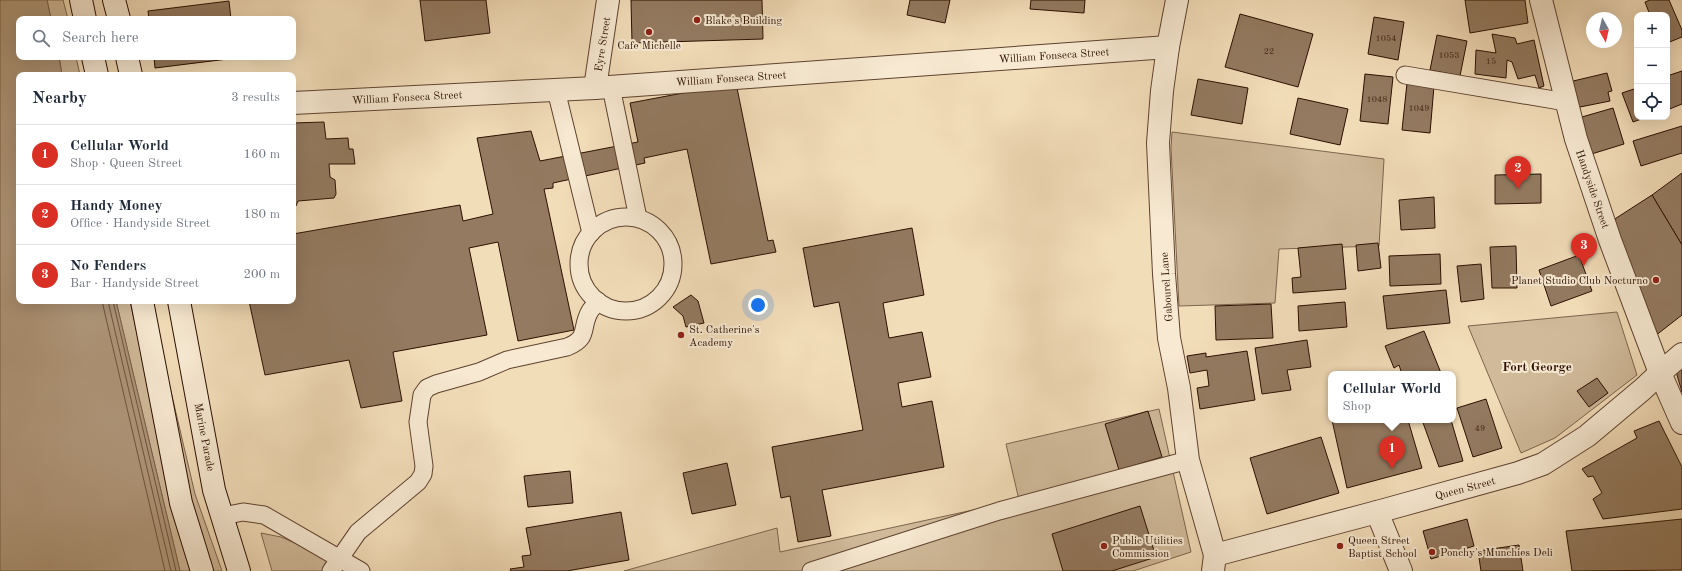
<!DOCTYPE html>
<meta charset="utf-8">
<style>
body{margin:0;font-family:"Old Standard TT",serif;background:#f2f2f3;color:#1f2937}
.controls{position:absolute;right:12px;top:12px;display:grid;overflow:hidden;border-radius:8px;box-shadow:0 4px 16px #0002}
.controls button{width:36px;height:36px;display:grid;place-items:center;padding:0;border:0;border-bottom:1px solid #e0e1e3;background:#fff;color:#1f2937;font:20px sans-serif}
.compass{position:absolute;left:1586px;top:12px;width:36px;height:36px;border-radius:50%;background:#fff;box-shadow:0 4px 16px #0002;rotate:172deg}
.you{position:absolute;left:758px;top:305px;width:14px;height:14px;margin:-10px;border:3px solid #fff;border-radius:50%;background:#1a73e8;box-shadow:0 0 0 6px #1a73e833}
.badge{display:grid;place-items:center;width:26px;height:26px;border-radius:50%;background:#d93025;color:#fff;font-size:13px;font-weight:700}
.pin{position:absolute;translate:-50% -33px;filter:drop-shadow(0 1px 2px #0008)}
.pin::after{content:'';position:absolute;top:21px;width:14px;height:12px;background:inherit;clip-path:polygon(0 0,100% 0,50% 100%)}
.popup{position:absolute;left:1328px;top:371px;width:128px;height:52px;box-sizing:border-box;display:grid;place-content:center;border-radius:8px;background:#fff;filter:drop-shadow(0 1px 3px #0005);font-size:13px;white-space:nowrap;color:#747a83}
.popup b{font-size:15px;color:#1f2937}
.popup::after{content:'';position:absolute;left:50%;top:100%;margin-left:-8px;border:8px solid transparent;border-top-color:#fff}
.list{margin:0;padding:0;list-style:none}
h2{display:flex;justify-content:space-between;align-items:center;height:52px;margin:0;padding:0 16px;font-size:17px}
h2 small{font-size:13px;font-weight:400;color:#747a83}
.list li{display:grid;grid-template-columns:26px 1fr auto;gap:12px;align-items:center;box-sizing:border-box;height:60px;padding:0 16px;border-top:1px solid #e0e1e3}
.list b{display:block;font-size:15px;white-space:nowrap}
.list p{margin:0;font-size:13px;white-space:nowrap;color:#747a83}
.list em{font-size:13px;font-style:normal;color:#747a83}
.icon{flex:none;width:22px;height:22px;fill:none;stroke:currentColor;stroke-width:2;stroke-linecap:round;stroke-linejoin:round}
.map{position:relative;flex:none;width:1682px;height:571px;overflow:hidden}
.search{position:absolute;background:#fff;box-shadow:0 4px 16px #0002;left:16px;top:16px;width:280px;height:44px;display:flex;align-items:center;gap:10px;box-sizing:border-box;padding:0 14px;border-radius:8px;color:#747a83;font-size:15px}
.panel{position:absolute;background:#fff;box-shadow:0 4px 16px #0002;left:16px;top:72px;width:280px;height:232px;border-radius:8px}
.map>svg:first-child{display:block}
.green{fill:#d0ba9a;stroke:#7e644d}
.water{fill:#af977a;stroke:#7b6149}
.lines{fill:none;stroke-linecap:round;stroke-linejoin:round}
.shore{stroke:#6e533d;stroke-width:1}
.building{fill:#937a60;stroke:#2c0f00}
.service-casing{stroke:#5e422e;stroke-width:19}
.minor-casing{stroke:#5e422e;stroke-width:24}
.tertiary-casing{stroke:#5e422e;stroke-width:24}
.secondary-casing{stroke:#2c0f00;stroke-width:24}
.service{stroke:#f7e9d2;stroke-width:17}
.minor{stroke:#f7e9d2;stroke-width:22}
.tertiary{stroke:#f7e9d2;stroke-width:22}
.secondary{stroke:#f7e9d2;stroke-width:22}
.poi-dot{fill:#8f2418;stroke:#f7e9d2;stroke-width:1.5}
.labels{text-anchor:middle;stroke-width:4;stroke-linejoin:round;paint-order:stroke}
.number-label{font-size:9px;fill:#462a18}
.poi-label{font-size:11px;fill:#2c0f00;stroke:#f7e9d2;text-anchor:start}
.street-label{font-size:11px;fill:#2c0f00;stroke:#f7e9d2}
.quarter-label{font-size:13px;font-weight:bold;fill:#2c0f00;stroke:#f7e9d2}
</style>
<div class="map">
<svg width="1682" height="571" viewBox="0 0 1682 571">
<rect width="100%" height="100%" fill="#f2ddb9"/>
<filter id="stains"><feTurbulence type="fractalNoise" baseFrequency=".005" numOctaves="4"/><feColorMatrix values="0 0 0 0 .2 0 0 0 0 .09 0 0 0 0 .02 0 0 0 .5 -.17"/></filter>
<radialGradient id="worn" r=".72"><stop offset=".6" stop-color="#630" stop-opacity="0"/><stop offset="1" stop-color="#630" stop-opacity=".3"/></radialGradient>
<g class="green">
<polygon points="47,0 63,0 68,19 51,19"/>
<polygon points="59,57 76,57 80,75 62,75"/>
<polygon points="1172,132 1384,159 1379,246 1279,249 1275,303 1179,306 1171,148"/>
<polygon points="116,301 130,301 165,462 195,571 180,571"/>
<polygon points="1617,312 1637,375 1555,438 1521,453 1468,326"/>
<polygon points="169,383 195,494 222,571 212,571 186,495"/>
<polygon points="1159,409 1191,552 1133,571 624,571 777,528 780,552 1019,500 1006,444"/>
<polygon points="261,533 281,537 304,547 346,571 272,571"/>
</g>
<polygon class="water" points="0,0 47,0 51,19 19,19 19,57 59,57 62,75 19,75 19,301 116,301 180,571 0,571"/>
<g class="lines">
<g class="shore">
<polyline points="102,301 165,571"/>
<polyline points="108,301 171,571"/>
<polyline points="113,301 176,571"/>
</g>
</g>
<g class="building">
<polygon points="420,0 486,0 490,33 425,41"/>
<polygon points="631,0 762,0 763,39 632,43"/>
<polygon points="910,0 950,0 945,23 907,15"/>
<polygon points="1031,0 1085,0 1084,13 1030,9"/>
<polygon points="1465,0 1525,0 1528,23 1470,33"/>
<polygon points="1650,0 1669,0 1682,30 1682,37 1667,43 1667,15 1650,15 1645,2"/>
<polygon points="229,1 231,19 149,19 148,11"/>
<polygon points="1240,14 1313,34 1298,87 1225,67"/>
<polygon points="1374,17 1404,22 1398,60 1368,54"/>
<polygon points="1492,34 1515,38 1517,44 1534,40 1544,86 1539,88 1535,75 1518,79 1512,62 1507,60 1506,78 1475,74 1476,50 1496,53"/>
<polygon points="1437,35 1467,41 1460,76 1430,70"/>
<polygon points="154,57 236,57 236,58 155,68"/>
<polygon points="1682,71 1682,104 1667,110 1667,76"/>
<polygon points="1607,73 1612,91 1608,92 1610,101 1575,108 1569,82"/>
<polygon points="1365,74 1393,77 1388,124 1360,121"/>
<polygon points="1198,79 1248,88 1242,124 1191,115"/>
<polygon points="736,83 768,241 773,240 776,252 711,264 687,149 644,158 645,163 553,183 553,188 544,189 574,330 518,341 498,242 469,248 487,335 393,352 402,401 361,408 349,360 265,375 249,301 293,301 293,234 460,205 463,221 493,214 477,138 531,131 540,161 638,142 630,103"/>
<polygon points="1407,83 1434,86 1430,133 1402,130"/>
<polygon points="1637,88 1637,117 1647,117 1633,122 1622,93"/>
<polygon points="1298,98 1348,109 1340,145 1290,134"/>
<polygon points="1613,108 1624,144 1585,156 1575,119"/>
<polygon points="324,122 326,139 348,138 349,149 353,149 355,164 329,164 330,177 335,180 336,194 334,198 298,201 296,206 293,206 293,123"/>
<polygon points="1682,126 1682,153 1641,166 1633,141"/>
<polygon points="1682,173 1682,245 1652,195"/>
<polygon points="1541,174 1541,203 1495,204 1495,175"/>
<polygon points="1652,195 1682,245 1682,315 1655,336 1607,224"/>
<polygon points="1434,197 1435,228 1401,230 1399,200"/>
<polygon points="912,228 924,295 883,303 889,338 922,332 931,377 898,383 902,407 932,401 944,467 822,490 831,536 798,542 790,496 781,498 772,447 863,430 839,302 814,307 803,248"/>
<polygon points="1378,243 1381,268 1358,271 1356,245"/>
<polygon points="1342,244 1346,289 1293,293 1292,278 1301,277 1298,248"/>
<polygon points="1516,246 1517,288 1492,288 1490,247"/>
<polygon points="1440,254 1441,284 1390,286 1389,256"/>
<polygon points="1579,255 1592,291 1551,306 1539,270"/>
<polygon points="1481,264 1484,299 1461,302 1457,266"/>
<polygon points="1446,290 1450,323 1387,329 1383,296"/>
<polygon points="691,295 698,301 704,323 686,327 683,316 673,307"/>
<polygon points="1345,302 1347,327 1299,331 1298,306"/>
<polygon points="1271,304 1273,338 1216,340 1215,306"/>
<polygon points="1424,331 1441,373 1402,374 1399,365 1394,368 1385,346"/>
<polygon points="1307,340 1311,367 1287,370 1291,390 1262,394 1255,348"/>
<polygon points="1247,351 1255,400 1200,409 1197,388 1209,386 1207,370 1190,373 1187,356 1206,353 1206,357"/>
<polygon points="1682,363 1682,392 1677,375 1678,366"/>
<polygon points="1597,378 1608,393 1589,407 1577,391"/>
<polygon points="1486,399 1502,448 1473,457 1457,408"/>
<polygon points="1148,411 1162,457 1119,470 1105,424"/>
<polygon points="1332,420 1408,420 1422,468 1347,488"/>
<polygon points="1422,420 1451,420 1463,461 1439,467"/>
<polygon points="1659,421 1682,467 1682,509 1603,519 1593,499 1602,493 1593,476 1588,477 1582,469 1637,438 1634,431"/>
<polygon points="1321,437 1339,493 1267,514 1250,458"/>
<polygon points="727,463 736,505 692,514 683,473"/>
<polygon points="570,471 573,503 528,507 524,476"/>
<polygon points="1140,506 1156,557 1112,571 1063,571 1052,534"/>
<polygon points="621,512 629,560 567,571 511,571 510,569 524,567 522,556 531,555 526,528"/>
<polygon points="1467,519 1474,546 1431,559 1423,531"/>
<polygon points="1682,519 1682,570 1572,571 1566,531"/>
<polygon points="1519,545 1523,571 1481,571 1478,551"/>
</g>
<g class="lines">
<defs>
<g id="service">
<polyline points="1405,75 1566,102"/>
<polyline points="611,87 638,218"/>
<polyline points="556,90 591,233"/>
<circle cx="626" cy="264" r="47"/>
<polyline points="223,516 243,512 264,515 361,571"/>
<path d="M 331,571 L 358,532 L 418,482 L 423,474 L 424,466 L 418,422 L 422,395 L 427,388 L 436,384 L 479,372 L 507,360 L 567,347 C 590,338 580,328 590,311 C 592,308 595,305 598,301"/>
<polyline points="811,571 999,511 1188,460"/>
</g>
<g id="minor">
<polyline points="1177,0 1168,47 1162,91 1158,143 1164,274 1169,338 1179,388 1188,460 1215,555 1213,571"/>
<polyline points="595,88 608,0"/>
<polyline points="293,103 595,88 1168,47"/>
<polyline points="1377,512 1401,571"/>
<polyline points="1215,555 1377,512 1518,473 1543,464 1587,436 1643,389 1660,373 1610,240 1576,139 1541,0"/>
</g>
<polyline id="tertiary" points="1682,354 1660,373 1682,423"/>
<g id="secondary">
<polyline points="81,0 85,19"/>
<polyline points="114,0 119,19"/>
<polyline points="93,57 97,75"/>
<polyline points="127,57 131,75"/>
<polyline points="142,301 181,503 202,571"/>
<polyline points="179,301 214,490 239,571"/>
</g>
</defs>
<use href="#service" class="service-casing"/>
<use href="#minor" class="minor-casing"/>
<use href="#tertiary" class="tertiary-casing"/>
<use href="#secondary" class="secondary-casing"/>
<use href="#service" class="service"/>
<use href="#minor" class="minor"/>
<use href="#tertiary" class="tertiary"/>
<use href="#secondary" class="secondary"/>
</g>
<g class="poi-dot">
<circle cx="697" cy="20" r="4"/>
<circle cx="649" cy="32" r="4"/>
<circle cx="1656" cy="280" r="4"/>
<circle cx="681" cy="335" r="4"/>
<circle cx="1104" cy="546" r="4"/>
<circle cx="1340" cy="546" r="4"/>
<circle cx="1432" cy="552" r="4"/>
</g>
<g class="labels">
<g class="number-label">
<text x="1386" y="41">1054</text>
<text x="1269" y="54">22</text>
<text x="1449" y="58">1053</text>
<text x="1491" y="64">15</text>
<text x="1377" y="102">1048</text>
<text x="1419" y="111">1049</text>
<text x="1480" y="431">49</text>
</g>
<g class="poi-label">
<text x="705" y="24">Blake's Building</text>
<text x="649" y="49" text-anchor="middle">Cafe Michelle</text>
<text x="1648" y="284" text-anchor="end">Planet Studio Club Nocturno</text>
<text x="689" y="333">St. Catherine's<tspan x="689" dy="13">Academy</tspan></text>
<text x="1112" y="544">Public Utilities<tspan x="1112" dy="13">Commission</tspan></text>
<text x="1348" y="544">Queen Street<tspan x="1348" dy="13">Baptist School</tspan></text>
<text x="1440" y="556">Ponchy's Munchies Deli</text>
</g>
<g class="street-label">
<text transform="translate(602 44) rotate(-81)" y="4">Eyre Street</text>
<text transform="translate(1054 55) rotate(-4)" y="4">William Fonseca Street</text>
<text transform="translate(731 78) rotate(-4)" y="4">William Fonseca Street</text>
<text transform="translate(407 97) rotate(-3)" y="4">William Fonseca Street</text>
<text transform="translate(1593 189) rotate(71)" y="4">Handyside Street</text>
<text transform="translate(1166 287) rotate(-94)" y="4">Gabourel Lane</text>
<text transform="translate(205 437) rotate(79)" y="4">Marine Parade</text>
<text transform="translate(1465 488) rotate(-15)" y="4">Queen Street</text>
</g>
<g class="quarter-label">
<text x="1537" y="371">Fort George</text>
</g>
</g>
<rect width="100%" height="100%" filter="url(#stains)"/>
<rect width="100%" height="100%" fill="url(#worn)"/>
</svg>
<div class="controls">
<button>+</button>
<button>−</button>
<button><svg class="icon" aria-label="locate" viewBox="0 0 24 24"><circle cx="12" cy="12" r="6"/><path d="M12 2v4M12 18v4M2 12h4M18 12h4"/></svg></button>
</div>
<svg class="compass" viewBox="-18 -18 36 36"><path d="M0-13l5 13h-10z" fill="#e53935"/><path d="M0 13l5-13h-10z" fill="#747a83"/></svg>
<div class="you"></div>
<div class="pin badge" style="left:1392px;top:469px">1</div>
<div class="popup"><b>Cellular World</b>Shop</div>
<div class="pin badge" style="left:1518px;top:189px">2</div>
<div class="pin badge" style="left:1584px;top:266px">3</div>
<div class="search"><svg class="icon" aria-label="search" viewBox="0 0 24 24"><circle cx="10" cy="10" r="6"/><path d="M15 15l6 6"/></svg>Search here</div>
<section class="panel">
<h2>Nearby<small>3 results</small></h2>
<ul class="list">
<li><span class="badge">1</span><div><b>Cellular World</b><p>Shop · Queen Street</p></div><em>160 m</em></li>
<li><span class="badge">2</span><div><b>Handy Money</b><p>Office · Handyside Street</p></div><em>180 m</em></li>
<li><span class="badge">3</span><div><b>No Fenders</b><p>Bar · Handyside Street</p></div><em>200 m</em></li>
</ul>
</section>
</div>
